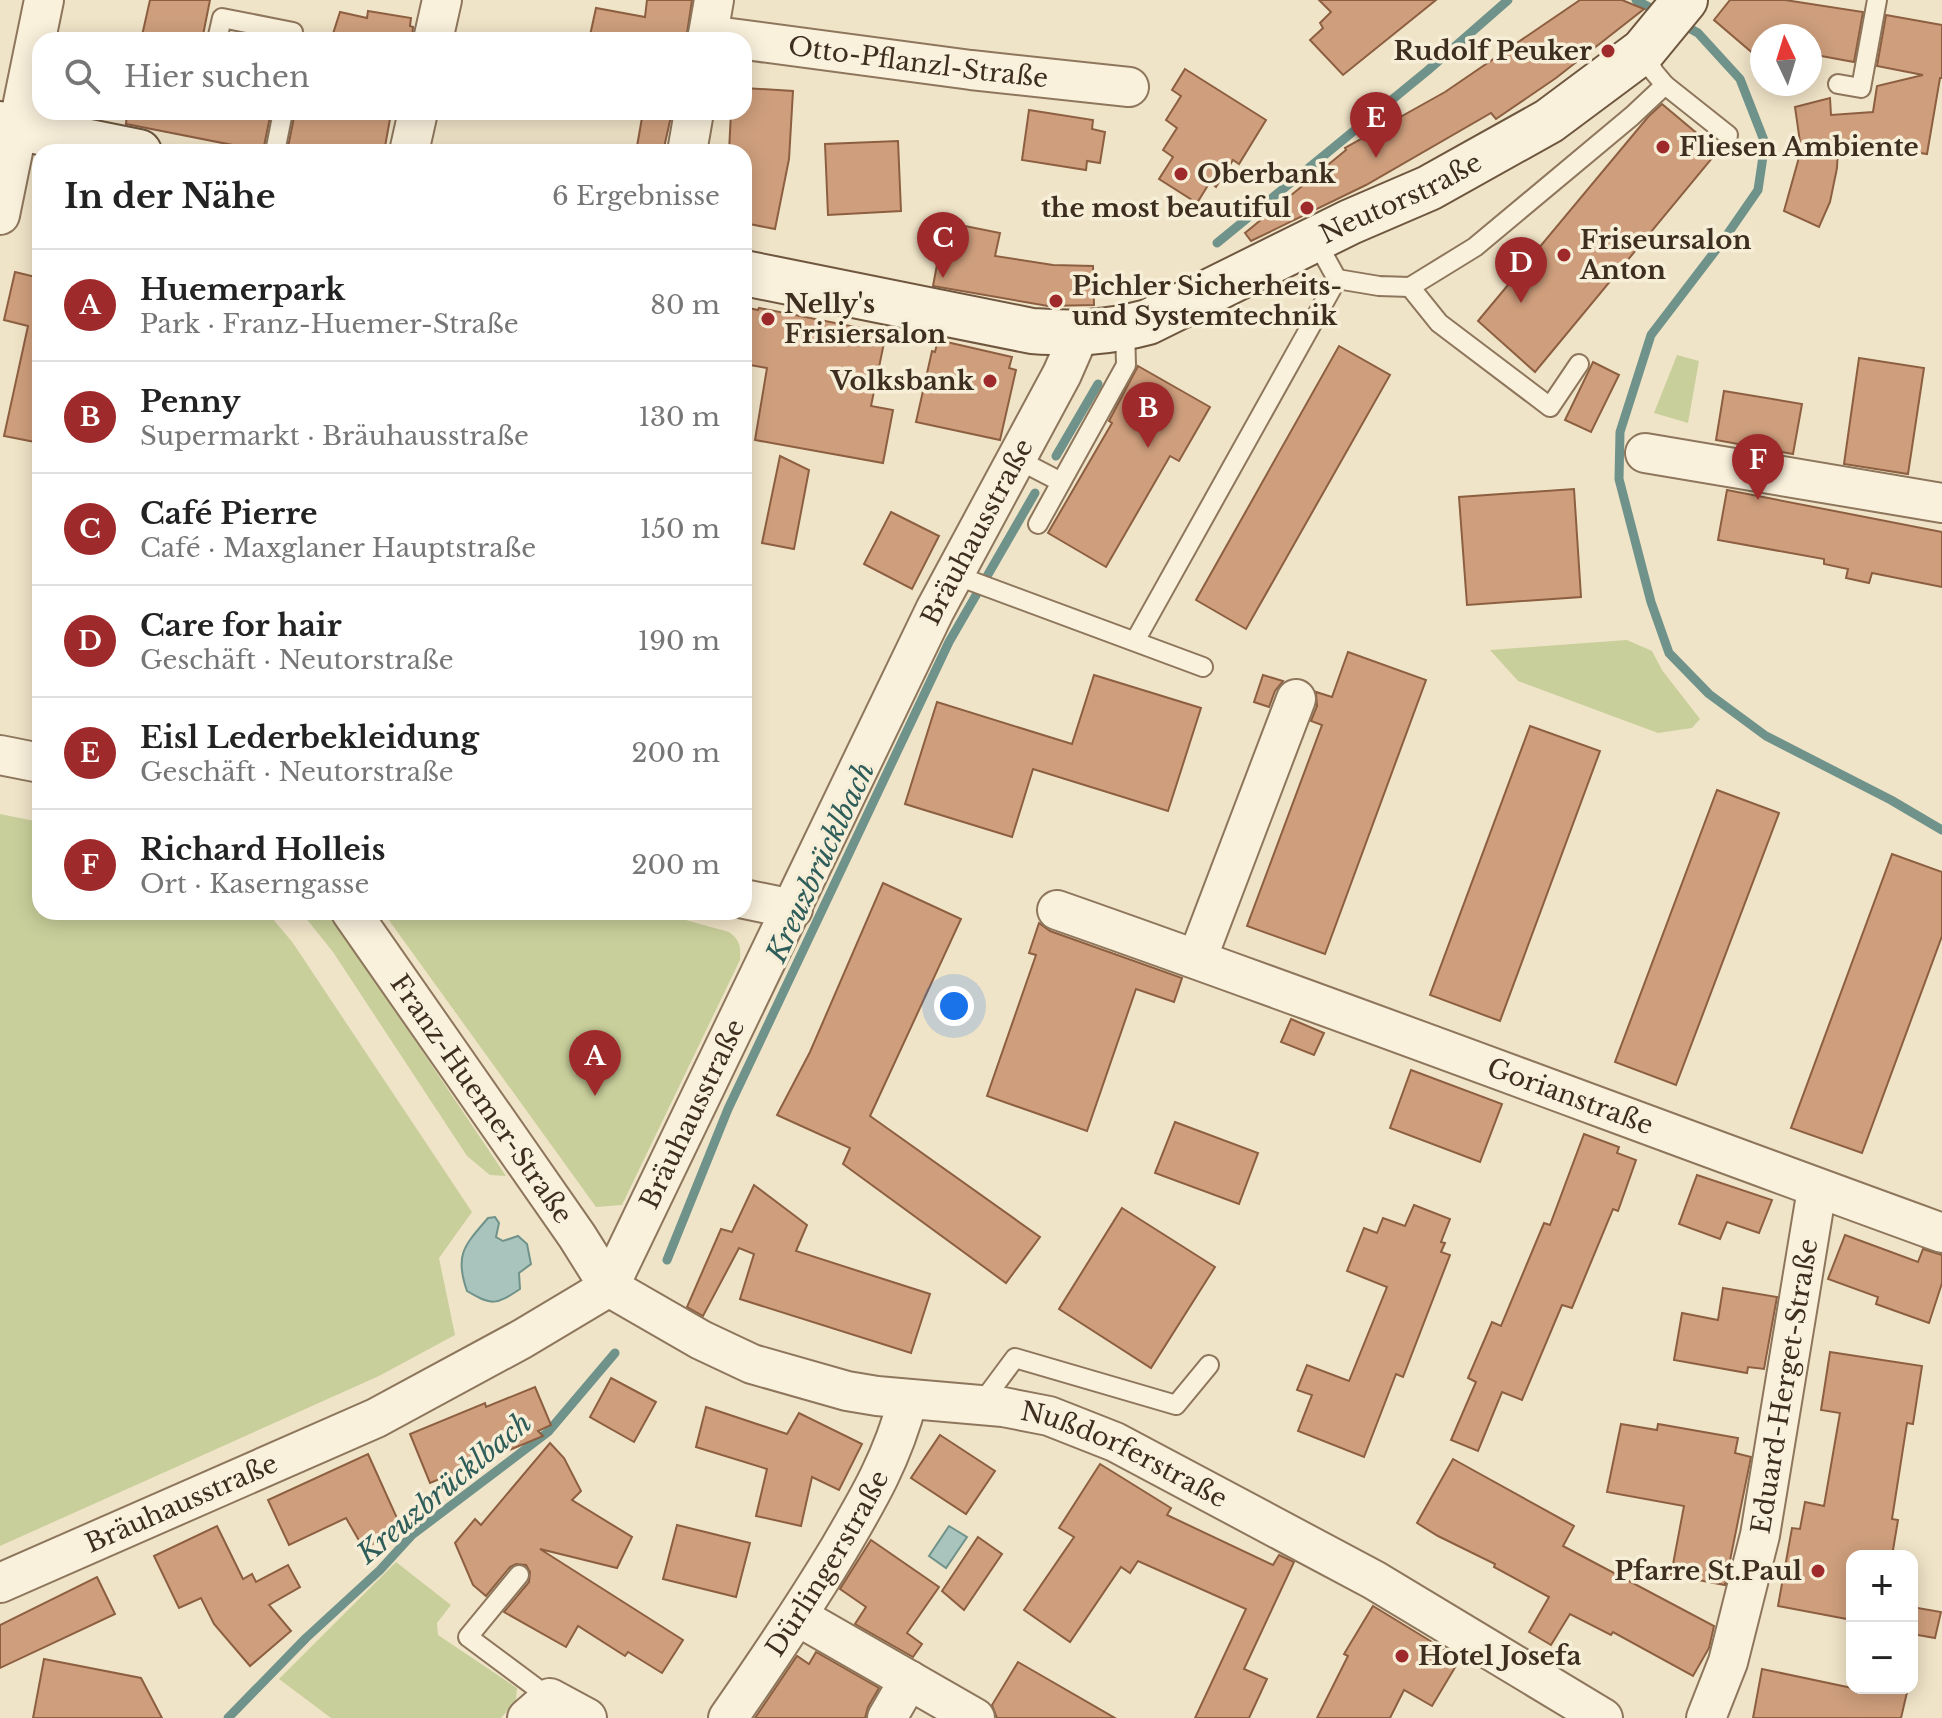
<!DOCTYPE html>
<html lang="de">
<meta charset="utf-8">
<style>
body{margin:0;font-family:"Libre Baskerville",serif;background:#f6f6f6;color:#222}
.controls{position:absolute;right:24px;bottom:24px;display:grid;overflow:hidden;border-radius:16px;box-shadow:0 4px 20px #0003}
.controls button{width:72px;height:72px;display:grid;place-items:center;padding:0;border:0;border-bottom:2px solid #e0e0e0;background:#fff;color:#222;font:40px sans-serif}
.compass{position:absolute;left:1750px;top:24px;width:72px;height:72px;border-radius:50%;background:#fff;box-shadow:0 4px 20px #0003;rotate:356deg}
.you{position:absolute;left:954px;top:1006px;width:28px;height:28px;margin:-20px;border:6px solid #fff;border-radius:50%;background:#1a73e8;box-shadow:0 0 0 12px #1a73e833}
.badge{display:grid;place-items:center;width:52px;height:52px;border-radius:50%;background:#9e2a2b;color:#fff;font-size:26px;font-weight:700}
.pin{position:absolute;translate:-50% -66px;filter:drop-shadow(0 2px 4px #0008)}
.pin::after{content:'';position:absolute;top:42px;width:28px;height:24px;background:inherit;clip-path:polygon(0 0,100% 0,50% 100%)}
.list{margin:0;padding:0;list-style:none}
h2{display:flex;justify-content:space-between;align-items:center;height:104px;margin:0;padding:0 32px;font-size:34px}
h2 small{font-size:26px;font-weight:400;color:#767676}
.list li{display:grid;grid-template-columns:52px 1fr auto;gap:24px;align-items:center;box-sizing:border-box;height:112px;padding:0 32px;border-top:2px solid #e0e0e0}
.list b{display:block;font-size:30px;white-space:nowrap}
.list p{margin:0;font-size:26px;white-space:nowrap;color:#767676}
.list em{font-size:26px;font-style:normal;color:#767676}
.icon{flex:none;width:44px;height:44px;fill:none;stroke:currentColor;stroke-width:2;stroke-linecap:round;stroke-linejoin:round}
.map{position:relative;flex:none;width:1942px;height:1718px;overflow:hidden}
.search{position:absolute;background:#fff;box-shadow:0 4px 20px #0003;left:32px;top:32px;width:720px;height:88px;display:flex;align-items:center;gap:20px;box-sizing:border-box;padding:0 28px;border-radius:24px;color:#767676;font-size:30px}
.panel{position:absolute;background:#fff;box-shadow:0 4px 20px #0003;left:32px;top:144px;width:720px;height:776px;border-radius:24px}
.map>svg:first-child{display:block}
.green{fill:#c9cf9b}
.water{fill:#a9c4bc;stroke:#6f938a;stroke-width:2}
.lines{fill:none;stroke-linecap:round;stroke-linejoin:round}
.stream{stroke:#6f938a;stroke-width:9}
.building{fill:#cf9f7d;stroke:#8d5f41;stroke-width:2}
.lane-casing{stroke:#8d765c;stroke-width:22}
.street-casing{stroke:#8d765c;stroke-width:42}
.secondary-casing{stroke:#6f573f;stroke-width:48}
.lane{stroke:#faf1dc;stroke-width:18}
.street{stroke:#faf1dc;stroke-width:38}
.secondary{stroke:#faf1dc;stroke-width:44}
.poi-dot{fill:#9e2a2b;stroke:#f7eed8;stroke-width:3}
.labels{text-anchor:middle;stroke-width:7;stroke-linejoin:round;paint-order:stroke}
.poi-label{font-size:26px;font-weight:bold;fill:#3d2e20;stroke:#f7eed8;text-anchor:start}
.street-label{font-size:26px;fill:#3d2e20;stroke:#f7eed8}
.water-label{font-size:28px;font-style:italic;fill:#2f5d5a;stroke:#f7eed8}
</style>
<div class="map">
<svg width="1942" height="1718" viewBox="0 0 1942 1718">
<rect width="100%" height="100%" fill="#f0e4c8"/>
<g class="green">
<polygon points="1677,355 1699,361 1688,423 1654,413"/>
<polygon points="1627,640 1652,651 1662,670 1700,719 1692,728 1658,733 1518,681 1490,650"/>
<polygon points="0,814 40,822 40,912 268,913 293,943 472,1212 439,1258 455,1335 379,1376 0,1546"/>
<polygon points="301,912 329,912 506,1176 490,1175 467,1156 333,952"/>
<path d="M 383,912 L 657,912 L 729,932 C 740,940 741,947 740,960 L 622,1205 L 596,1207 Z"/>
<polygon points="396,1562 451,1605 437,1623 438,1635 517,1688 516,1700 501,1718 331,1718 279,1679"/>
</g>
<g class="water">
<path d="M 495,1217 L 499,1223 L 496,1237 L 503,1241 L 518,1236 L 527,1244 L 531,1264 L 519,1273 L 520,1289 C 496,1305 492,1306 467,1291 C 454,1254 465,1245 488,1218 Z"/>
<polygon points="949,1526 967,1537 946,1568 929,1556"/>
</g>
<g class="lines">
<g class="stream">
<polyline points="1636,0 1660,13"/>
<polyline points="1680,23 1698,33 1740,79 1765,143 1758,190 1722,242 1651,335 1620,432 1619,479 1651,602 1669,653 1709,694 1766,736 1891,800 1942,830"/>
<polyline points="1217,243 1427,71 1508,0"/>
<polyline points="1056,456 1098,384"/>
<polyline points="667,1260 728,1109 949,642 1035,493"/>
<polyline points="228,1718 306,1638 380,1570 412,1535 548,1432 615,1353"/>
</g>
</g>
<g class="building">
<polygon points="150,0 210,0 202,40 141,40"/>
<polygon points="647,0 692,0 686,40 589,40 596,8 645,17"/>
<polygon points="1319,0 1436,0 1343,75 1310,40 1323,28 1320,23 1331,12"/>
<polygon points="1580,0 1622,0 1644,9 1556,78 1496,119 1491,113 1366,185 1251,241 1245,233 1346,150 1345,148 1445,92"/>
<polygon points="1730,0 1785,0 1863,12 1854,62 1810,54 1810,36 1762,36 1762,61 1714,20"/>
<polygon points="368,11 411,18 410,26 413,27 412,40 331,40 340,12 367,18"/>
<polygon points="1886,15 1942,25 1942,78 1940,78 1927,154 1844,141 1844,147 1838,147 1837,168 1830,202 1819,227 1784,211 1798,161 1800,142 1795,107 1830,98 1831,115 1873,112 1877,86 1923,75 1877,66"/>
<polygon points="1185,69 1266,120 1239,164 1233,160 1216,187 1210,182 1197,203 1159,179 1173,157 1163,150 1177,128 1166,120 1181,96 1172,90"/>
<polygon points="744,88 793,91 789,159 775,229 744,223 744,152 729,152 731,112 744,112"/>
<polygon points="1662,104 1718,151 1535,372 1478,321 1648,117"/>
<polygon points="1029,110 1093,120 1092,129 1105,132 1100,163 1087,161 1086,170 1022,160"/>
<polygon points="127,112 271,112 263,151 126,124"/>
<polygon points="295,112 350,112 390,119 384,152 287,152"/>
<polygon points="643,112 672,112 663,152 636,152"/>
<polygon points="898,141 901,211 828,215 825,144"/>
<polygon points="945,222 1000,233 995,256 1053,265 1093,266 1094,305 1048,306 933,286"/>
<polygon points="15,272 40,278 40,443 4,436 28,326 4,320"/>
<polygon points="744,307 758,310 759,308 886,333 871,406 893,410 883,463 755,440 767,368 744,364"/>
<polygon points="938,340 1012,357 1009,368 1016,370 1000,440 916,422 932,351 935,352"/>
<polygon points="1339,346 1390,375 1246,629 1196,600"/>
<polygon points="1859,358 1924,368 1908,474 1844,464"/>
<polygon points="1593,362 1619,375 1591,432 1565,420"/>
<polygon points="1138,366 1210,407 1179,461 1170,456 1106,567 1048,533 1112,423 1109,421"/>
<polygon points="1724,391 1802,404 1793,454 1716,440"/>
<polygon points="780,456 809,470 794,549 762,543"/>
<polygon points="1574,489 1581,597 1467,605 1459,497"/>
<polygon points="1727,490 1942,532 1942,587 1872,573 1869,583 1846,578 1848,569 1824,564 1824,559 1718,540"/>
<polygon points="891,512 939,536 912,589 864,564"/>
<polygon points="1348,652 1426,680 1325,954 1247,926 1322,725 1311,721 1317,706 1316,692 1332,697"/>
<polygon points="1094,675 1201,708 1168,811 1033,769 1012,837 905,804 937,702 1072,744"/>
<polygon points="1263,675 1283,681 1275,691 1269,707 1254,702"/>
<polygon points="1530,726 1600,751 1500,1021 1430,995"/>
<polygon points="1717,790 1779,813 1676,1085 1615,1062"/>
<polygon points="1892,854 1942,872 1942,936 1862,1153 1791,1128"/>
<polygon points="883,883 961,919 870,1116 1040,1237 1006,1283 843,1164 850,1148 777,1115 810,1052"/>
<polygon points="1039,923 1050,931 1182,978 1174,1002 1136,989 1087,1131 987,1096 1036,955 1029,953"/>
<polygon points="1291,1019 1324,1033 1314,1055 1281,1042"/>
<polygon points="1411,1070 1502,1104 1480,1162 1390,1128"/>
<polygon points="1175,1122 1258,1153 1239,1204 1155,1173"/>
<polygon points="1584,1134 1619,1147 1617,1153 1636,1160 1618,1211 1613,1209 1572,1308 1562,1305 1522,1400 1502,1392 1478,1451 1451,1440 1476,1382 1468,1378 1492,1322 1501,1326 1544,1223 1550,1225"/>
<polygon points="1697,1175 1772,1200 1759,1233 1727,1222 1720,1239 1679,1224"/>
<polygon points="754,1185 807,1225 796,1251 930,1294 911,1353 740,1299 754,1254 739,1248 703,1316 687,1307 721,1229 732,1232"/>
<polygon points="1414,1205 1450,1219 1441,1242 1445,1243 1441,1252 1450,1255 1403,1377 1396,1374 1364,1457 1298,1431 1312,1395 1297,1390 1307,1365 1349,1381 1387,1287 1347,1271 1364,1228 1377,1233 1383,1218 1405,1226"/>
<polygon points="1122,1208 1215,1267 1151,1368 1059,1309"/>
<polygon points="1845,1235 1918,1262 1923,1249 1942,1255 1942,1283 1929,1323 1876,1304 1878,1297 1828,1279"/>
<polygon points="1723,1288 1777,1297 1764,1369 1748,1367 1747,1373 1674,1360 1682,1313 1718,1320"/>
<polygon points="1830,1352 1922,1366 1913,1424 1907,1423 1892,1519 1898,1520 1892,1556 1852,1556 1852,1620 1778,1606 1792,1528 1800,1529 1805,1502 1824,1506 1840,1413 1821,1410"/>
<polygon points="611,1378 656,1402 634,1442 590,1417"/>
<polygon points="535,1387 551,1425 538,1431 543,1436 430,1483 410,1434 485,1403 486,1407"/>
<polygon points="706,1407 787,1434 799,1413 862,1444 839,1490 812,1477 801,1526 756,1516 767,1469 696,1447"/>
<polygon points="1621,1424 1657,1430 1658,1424 1738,1438 1735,1453 1751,1457 1725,1585 1671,1575 1684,1506 1607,1492"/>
<polygon points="940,1435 995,1471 966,1514 911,1478"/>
<polygon points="550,1443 564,1458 581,1491 572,1500 632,1537 617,1568 540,1549 683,1640 662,1673 628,1652 625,1656 578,1626 566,1647 504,1612 529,1582 530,1572 526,1565 516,1564 510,1567 486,1596 473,1585 455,1543 475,1519 481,1525"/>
<polygon points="368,1454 401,1527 364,1549 346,1518 289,1545 268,1500"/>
<polygon points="1453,1459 1574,1526 1563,1546 1714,1626 1709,1648 1693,1676 1613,1632 1611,1635 1570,1614 1551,1645 1529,1632 1549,1597 1494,1567 1495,1564 1438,1536 1417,1523"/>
<polygon points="1100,1464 1171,1508 1167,1515 1273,1565 1279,1555 1294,1562 1244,1669 1267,1679 1249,1718 1195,1718 1246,1609 1138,1561 1130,1573 1121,1567 1070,1642 1024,1610 1074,1537 1059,1528"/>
<polygon points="677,1525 750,1543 736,1597 663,1579"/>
<polygon points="217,1526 243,1579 252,1574 256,1582 288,1565 300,1587 269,1605 291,1631 250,1666 214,1624 201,1598 179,1608 154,1556"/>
<polygon points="978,1537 1002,1554 964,1610 942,1591"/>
<polygon points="871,1540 939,1587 907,1633 922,1644 913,1657 855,1624 866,1607 840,1589"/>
<polygon points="97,1577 115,1614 0,1668 0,1625"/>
<polygon points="1373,1606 1460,1659 1432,1706 1404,1690 1390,1718 1317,1718 1348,1656 1344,1654"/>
<polygon points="1912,1607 1941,1612 1935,1638 1912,1634"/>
<polygon points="816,1652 879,1688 868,1707 865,1718 755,1718 797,1656 809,1664"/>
<polygon points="44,1659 141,1678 162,1718 33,1718"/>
<polygon points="1018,1662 1115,1718 997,1718 992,1705"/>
<polygon points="1762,1669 1852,1688 1908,1688 1901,1718 1753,1718"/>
</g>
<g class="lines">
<defs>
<g id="lane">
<polyline points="217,40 222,18 293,32 292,40"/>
<polyline points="1838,84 1861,88 1877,0"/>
<polyline points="1665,85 1728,135"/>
<polyline points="275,152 283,112"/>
<polyline points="1316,241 1337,279 1379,286 1410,287 1475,247 1632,116 1665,85 1654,72 1643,51"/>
<polyline points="1410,287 1439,323 1550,407 1579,364"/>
<polyline points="1017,459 1061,482"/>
<polyline points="1038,524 1126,365 1125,328"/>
<polyline points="955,575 1203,667"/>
<polyline points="1135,641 1337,279"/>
<polyline points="980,1405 1015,1358 1176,1405 1209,1365"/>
<polyline points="519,1575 468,1637 550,1698"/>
</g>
<g id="street">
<path id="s1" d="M 708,35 L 971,70 L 1129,87"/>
<polyline points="433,40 442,0"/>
<polyline points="707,40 714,0"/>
<polyline points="409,152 418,112"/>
<polyline points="687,152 694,112"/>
<polyline points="0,215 44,0"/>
<polyline points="1645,453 1942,503"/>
<polyline points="0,755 40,763"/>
<polyline points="744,899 793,909"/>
<path id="s2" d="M 1057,910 C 1354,1014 1647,1126 1942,1233"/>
<path id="s3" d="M 351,912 L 577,1236 L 609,1287 L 701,1340 L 752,1364 L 847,1391 L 877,1396 L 1003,1407 L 1049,1416 L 1115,1442 L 1374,1580 L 1603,1718"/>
<polyline points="1197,959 1296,699"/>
<path id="s4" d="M 0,1583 L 376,1418 L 522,1339 L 609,1287 L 935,610 L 1062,374 L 1079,335"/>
<polyline points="799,1617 975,1718"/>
<polyline points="527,1718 550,1698 587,1718"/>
<path id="s5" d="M 728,1718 C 767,1662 804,1607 839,1549 C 869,1498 893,1457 908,1399"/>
<polyline points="887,1718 909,1680"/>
<path id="s6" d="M 1706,1718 L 1728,1662 L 1760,1535 L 1817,1189"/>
</g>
<g id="secondary">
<polyline points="0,124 139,152"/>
<path id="s7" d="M 744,273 L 1032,331 C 1075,334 1107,333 1148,322 L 1350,222 L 1429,188 L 1549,121 L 1643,51 L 1685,0"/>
</g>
</defs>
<use href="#lane" class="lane-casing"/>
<use href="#street" class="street-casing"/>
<use href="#secondary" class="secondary-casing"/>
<use href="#lane" class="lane"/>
<use href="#street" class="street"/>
<use href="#secondary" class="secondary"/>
</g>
<g class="poi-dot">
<circle cx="1608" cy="51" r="8"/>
<circle cx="1663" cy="147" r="8"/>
<circle cx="1181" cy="174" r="8"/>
<circle cx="1307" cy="208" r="8"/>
<circle cx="1564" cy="255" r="8"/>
<circle cx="1056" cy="301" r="8"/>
<circle cx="768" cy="319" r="8"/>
<circle cx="990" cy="381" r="8"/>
<circle cx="1818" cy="1571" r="8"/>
<circle cx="1402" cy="1656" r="8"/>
</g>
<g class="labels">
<g class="poi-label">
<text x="1592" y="60" text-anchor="end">Rudolf Peuker</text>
<text x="1679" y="156">Fliesen Ambiente</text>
<text x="1197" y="183">Oberbank</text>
<text x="1291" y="217" text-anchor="end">the most beautiful</text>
<text x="1580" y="249">Friseursalon<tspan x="1580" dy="30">Anton</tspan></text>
<text x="1072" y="295">Pichler Sicherheits-<tspan x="1072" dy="30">und Systemtechnik</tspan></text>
<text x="784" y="313">Nelly's<tspan x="784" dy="30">Frisiersalon</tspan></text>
<text x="974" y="390" text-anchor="end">Volksbank</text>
<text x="1802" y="1580" text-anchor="end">Pfarre St.Paul</text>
<text x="1418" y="1665">Hotel Josefa</text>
</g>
<g class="street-label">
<text dy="9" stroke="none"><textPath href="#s1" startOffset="212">Otto-Pflanzl-Straße</textPath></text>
<text dy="9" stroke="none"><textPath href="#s7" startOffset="692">Neutorstraße</textPath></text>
<text dy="9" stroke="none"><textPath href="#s4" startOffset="1518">Bräuhausstraße</textPath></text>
<text dy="9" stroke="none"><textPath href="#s2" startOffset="546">Gorianstraße</textPath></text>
<text dy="9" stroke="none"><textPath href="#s3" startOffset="228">Franz-Huemer-Straße</textPath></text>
<text dy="9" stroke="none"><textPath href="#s4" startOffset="870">Bräuhausstraße</textPath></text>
<text dy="9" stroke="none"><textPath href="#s6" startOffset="342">Eduard-Herget-Straße</textPath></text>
<text dy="9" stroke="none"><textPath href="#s3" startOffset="1004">Nußdorferstraße</textPath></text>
<text dy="9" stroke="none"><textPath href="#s4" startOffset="198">Bräuhausstraße</textPath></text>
<text dy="9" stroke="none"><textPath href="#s5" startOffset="184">Dürlingerstraße</textPath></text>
</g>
<g class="water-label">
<text transform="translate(820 862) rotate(-65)" y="10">Kreuzbrücklbach</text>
<text transform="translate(444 1488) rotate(-40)" y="10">Kreuzbrücklbach</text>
</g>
</g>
</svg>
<div class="controls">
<button>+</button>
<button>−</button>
</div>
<svg class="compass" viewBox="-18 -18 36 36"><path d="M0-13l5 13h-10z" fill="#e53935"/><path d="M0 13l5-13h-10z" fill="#767676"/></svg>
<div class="you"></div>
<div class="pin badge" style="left:595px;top:1096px">A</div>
<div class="pin badge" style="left:1148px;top:448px">B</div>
<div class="pin badge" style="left:943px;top:278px">C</div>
<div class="pin badge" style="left:1521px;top:303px">D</div>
<div class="pin badge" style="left:1376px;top:158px">E</div>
<div class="pin badge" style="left:1758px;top:500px">F</div>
<div class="search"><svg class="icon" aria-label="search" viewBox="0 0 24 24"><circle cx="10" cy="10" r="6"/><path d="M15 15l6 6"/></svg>Hier suchen</div>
<section class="panel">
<h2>In der Nähe<small>6 Ergebnisse</small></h2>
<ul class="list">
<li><span class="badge">A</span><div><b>Huemerpark</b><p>Park · Franz-Huemer-Straße</p></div><em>80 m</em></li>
<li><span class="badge">B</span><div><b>Penny</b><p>Supermarkt · Bräuhausstraße</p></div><em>130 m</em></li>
<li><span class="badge">C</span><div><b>Café Pierre</b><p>Café · Maxglaner Hauptstraße</p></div><em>150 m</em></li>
<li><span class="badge">D</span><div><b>Care for hair</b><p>Geschäft · Neutorstraße</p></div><em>190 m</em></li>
<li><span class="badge">E</span><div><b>Eisl Lederbekleidung</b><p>Geschäft · Neutorstraße</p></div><em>200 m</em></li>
<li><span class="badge">F</span><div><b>Richard Holleis</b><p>Ort · Kaserngasse</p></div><em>200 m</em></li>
</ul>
</section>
</div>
